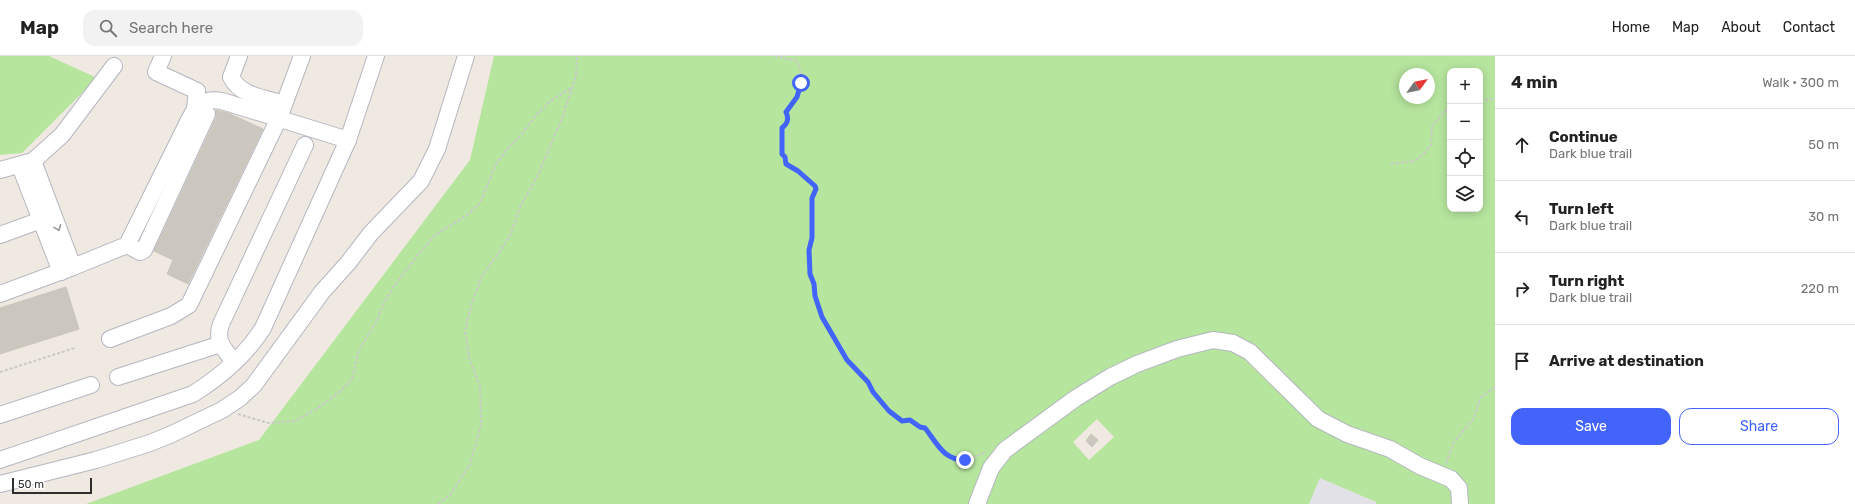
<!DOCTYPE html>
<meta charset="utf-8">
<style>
body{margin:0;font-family:Rubik,sans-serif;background:#f2f2f2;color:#222}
.controls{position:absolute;right:12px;top:12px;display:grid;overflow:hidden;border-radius:8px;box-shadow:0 2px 10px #0003}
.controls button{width:36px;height:36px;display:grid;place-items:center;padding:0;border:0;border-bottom:1px solid #e0e0e0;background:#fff;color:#222;font:20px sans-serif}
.compass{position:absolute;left:1399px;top:12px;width:36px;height:36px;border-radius:50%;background:#fff;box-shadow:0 2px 10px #0003;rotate:57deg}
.scale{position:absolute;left:12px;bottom:10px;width:80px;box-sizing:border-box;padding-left:4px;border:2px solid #2e2e2e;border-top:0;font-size:11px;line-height:14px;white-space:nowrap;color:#2e2e2e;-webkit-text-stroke:3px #fff;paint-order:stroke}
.stop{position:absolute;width:12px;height:12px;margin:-9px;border:3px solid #4264fb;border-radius:50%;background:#fff}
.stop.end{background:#4264fb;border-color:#fff;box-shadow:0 1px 4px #0008}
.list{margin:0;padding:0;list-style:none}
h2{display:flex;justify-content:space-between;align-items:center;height:52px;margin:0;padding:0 16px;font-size:17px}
h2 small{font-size:13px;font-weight:400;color:#767676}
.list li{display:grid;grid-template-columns:26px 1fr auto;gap:12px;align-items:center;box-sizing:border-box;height:72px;padding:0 16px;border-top:1px solid #e0e0e0}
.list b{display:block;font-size:15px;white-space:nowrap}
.list p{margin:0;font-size:13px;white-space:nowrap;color:#767676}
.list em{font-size:13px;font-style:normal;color:#767676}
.actions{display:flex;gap:8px;padding:12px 16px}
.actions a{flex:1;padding:9px 0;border:1px solid #4264fb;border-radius:12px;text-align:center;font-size:14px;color:#4264fb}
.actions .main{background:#4264fb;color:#fff}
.icon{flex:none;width:22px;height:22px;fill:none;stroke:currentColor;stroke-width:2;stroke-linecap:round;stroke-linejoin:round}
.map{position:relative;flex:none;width:1495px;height:448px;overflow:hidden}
header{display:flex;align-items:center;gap:24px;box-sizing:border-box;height:56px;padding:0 20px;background:#fff;border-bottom:1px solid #e0e0e0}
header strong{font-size:19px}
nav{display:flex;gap:22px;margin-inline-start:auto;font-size:14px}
.search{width:280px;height:36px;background:#f2f2f2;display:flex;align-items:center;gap:10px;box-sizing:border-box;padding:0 14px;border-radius:12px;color:#767676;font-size:15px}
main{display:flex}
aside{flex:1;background:#fff}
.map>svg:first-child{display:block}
.industrial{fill:#e3e1e8}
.green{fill:#b6e59e;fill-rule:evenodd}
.building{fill:#cbc7bf;stroke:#cbc5ba}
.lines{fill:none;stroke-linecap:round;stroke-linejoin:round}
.minor-casing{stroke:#b4b7c1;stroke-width:18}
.path{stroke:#c9c9c9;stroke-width:2;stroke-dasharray:3 2;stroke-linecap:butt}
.minor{stroke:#fff;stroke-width:16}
.oneway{stroke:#969696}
.route{stroke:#4264fb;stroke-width:5}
</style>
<header>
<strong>Map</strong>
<div class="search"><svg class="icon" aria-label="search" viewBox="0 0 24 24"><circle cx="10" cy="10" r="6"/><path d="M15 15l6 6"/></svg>Search here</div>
<nav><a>Home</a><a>Map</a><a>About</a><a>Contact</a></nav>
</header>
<main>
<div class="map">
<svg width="1495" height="448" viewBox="0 0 1495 448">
<rect width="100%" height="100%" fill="#efe9e1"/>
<polygon class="industrial" points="1320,422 1376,446 1376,448 1309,448"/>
<g class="green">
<polygon points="0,0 49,0 97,22 22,97 0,99"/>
<path d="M 494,0 L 1495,0 L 1495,448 L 1376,448 L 1376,446 L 1320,422 L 1309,448 L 86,448 L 259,384 L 470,104 ZM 1450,15 L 1480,15 L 1480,153 L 1450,153 ZM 1405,18 L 1429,18 L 1429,42 L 1405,42 ZM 1097,363 L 1114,381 L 1089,404 L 1073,386 Z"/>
</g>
<g class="building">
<polygon points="216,54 228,57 263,73 188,228 167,218 173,204 154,195 216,62"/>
<polygon points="66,231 79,273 0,298 0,252"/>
<polygon points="1091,378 1098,384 1092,391 1086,385"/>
</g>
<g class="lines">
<defs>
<g id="minor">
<polyline points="163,0 156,16 197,35 195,52"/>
<path d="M 239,0 L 231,21 C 240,40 265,42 284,48"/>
<polyline points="33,105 73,211"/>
<polyline points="20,110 61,216"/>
<polyline points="0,114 33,105 62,79 114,10"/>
<polyline points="0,179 41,164"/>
<polyline points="127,189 140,196 144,194 207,58"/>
<path d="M 0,238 L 73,211 L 127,189 L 190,62 C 197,48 205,42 222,45 L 348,84"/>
<polyline points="110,283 171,260 189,249 279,62 302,0"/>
<path d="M 234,306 C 224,293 215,285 221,268 L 305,89"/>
<polyline points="118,321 221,288"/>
<polyline points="0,359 91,329"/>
<path d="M 0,404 L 193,338 C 220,321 246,299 263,272 L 348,84 L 376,0"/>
<polyline points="0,428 96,404 150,387 172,378 222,354 240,342 254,329 322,236 348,207 371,177 421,125 437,93 466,0"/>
<polyline points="977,448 991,412 1005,394 1076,342 1110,321 1137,308 1177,293 1213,284 1233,287 1250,296 1318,363 1347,378 1390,393 1420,410 1451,423 1459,432 1460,448"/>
</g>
</defs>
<use href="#minor" class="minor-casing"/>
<g class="path">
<path d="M 775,0 L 797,5 C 802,16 804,32 795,43 C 792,47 789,50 786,56 C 789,63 788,67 782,72 L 782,98 L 785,101 L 785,108 L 798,115 L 815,130 L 812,142 L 812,182 L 809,194 L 810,219 L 814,228 L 815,240 L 822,261 L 847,304 L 868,326 L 879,344 L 895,361 L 902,365 L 910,364 L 920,371 L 925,372 C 935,385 946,408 967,404 C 974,402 980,398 987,396"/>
<polyline points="1480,44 1495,43"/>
<polyline points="1391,108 1414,105 1423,99 1431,89 1432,70 1450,50"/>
<polyline points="0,316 75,292"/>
<polyline points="238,358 268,367 295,365 318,352 342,334 352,323 359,294 377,265 382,251 392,233 417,200 435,179 467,159 480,147 496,108 508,92 520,80 538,57 553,43 571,32"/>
<polyline points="1446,407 1454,386 1474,362 1480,342 1495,331"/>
<polyline points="438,448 450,439 470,408 481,369 480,330 469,302 465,275 471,250 481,222 510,180 520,151 538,119 563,60 576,20 577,0"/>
</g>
<use href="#minor" class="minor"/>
</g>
<defs><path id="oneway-chevron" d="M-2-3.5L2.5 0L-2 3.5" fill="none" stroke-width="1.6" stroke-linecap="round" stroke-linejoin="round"/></defs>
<use class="oneway" href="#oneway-chevron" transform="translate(58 172) rotate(69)"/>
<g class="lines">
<path class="route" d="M 801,27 L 797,41 L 786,56 C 789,63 788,67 782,72 L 782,98 L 785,101 L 786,108 L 798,115 L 815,130 L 816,133 L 812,142 L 812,182 L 809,194 L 810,218 L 814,228 L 815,240 L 822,261 L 847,304 L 868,326 L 873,336 L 889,355 L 902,365 L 910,364 L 920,371 L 925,372 C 937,387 943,404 965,404"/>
</g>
</svg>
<div class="controls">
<button>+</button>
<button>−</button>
<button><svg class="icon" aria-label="locate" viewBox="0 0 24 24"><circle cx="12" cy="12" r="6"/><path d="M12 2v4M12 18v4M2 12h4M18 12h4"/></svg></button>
<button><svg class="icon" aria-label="layers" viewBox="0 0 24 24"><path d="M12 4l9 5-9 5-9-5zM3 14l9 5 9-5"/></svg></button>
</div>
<svg class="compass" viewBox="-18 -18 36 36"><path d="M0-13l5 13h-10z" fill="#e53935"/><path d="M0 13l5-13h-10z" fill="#767676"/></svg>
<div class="scale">50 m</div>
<div class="stop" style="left:801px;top:27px"></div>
<div class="stop end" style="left:965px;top:404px"></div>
</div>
<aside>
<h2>4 min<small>Walk · 300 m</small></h2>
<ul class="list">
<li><svg class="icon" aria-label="ahead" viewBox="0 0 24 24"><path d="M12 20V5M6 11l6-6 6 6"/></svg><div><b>Continue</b><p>Dark blue trail</p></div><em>50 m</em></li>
<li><svg class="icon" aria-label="left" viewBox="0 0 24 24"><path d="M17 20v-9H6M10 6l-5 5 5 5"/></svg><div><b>Turn left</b><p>Dark blue trail</p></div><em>30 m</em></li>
<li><svg class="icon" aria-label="right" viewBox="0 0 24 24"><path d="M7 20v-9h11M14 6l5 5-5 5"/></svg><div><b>Turn right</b><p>Dark blue trail</p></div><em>220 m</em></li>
<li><svg class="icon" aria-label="arrive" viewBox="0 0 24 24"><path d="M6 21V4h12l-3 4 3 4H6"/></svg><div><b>Arrive at destination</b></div></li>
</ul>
<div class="actions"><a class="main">Save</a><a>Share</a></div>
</aside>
</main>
